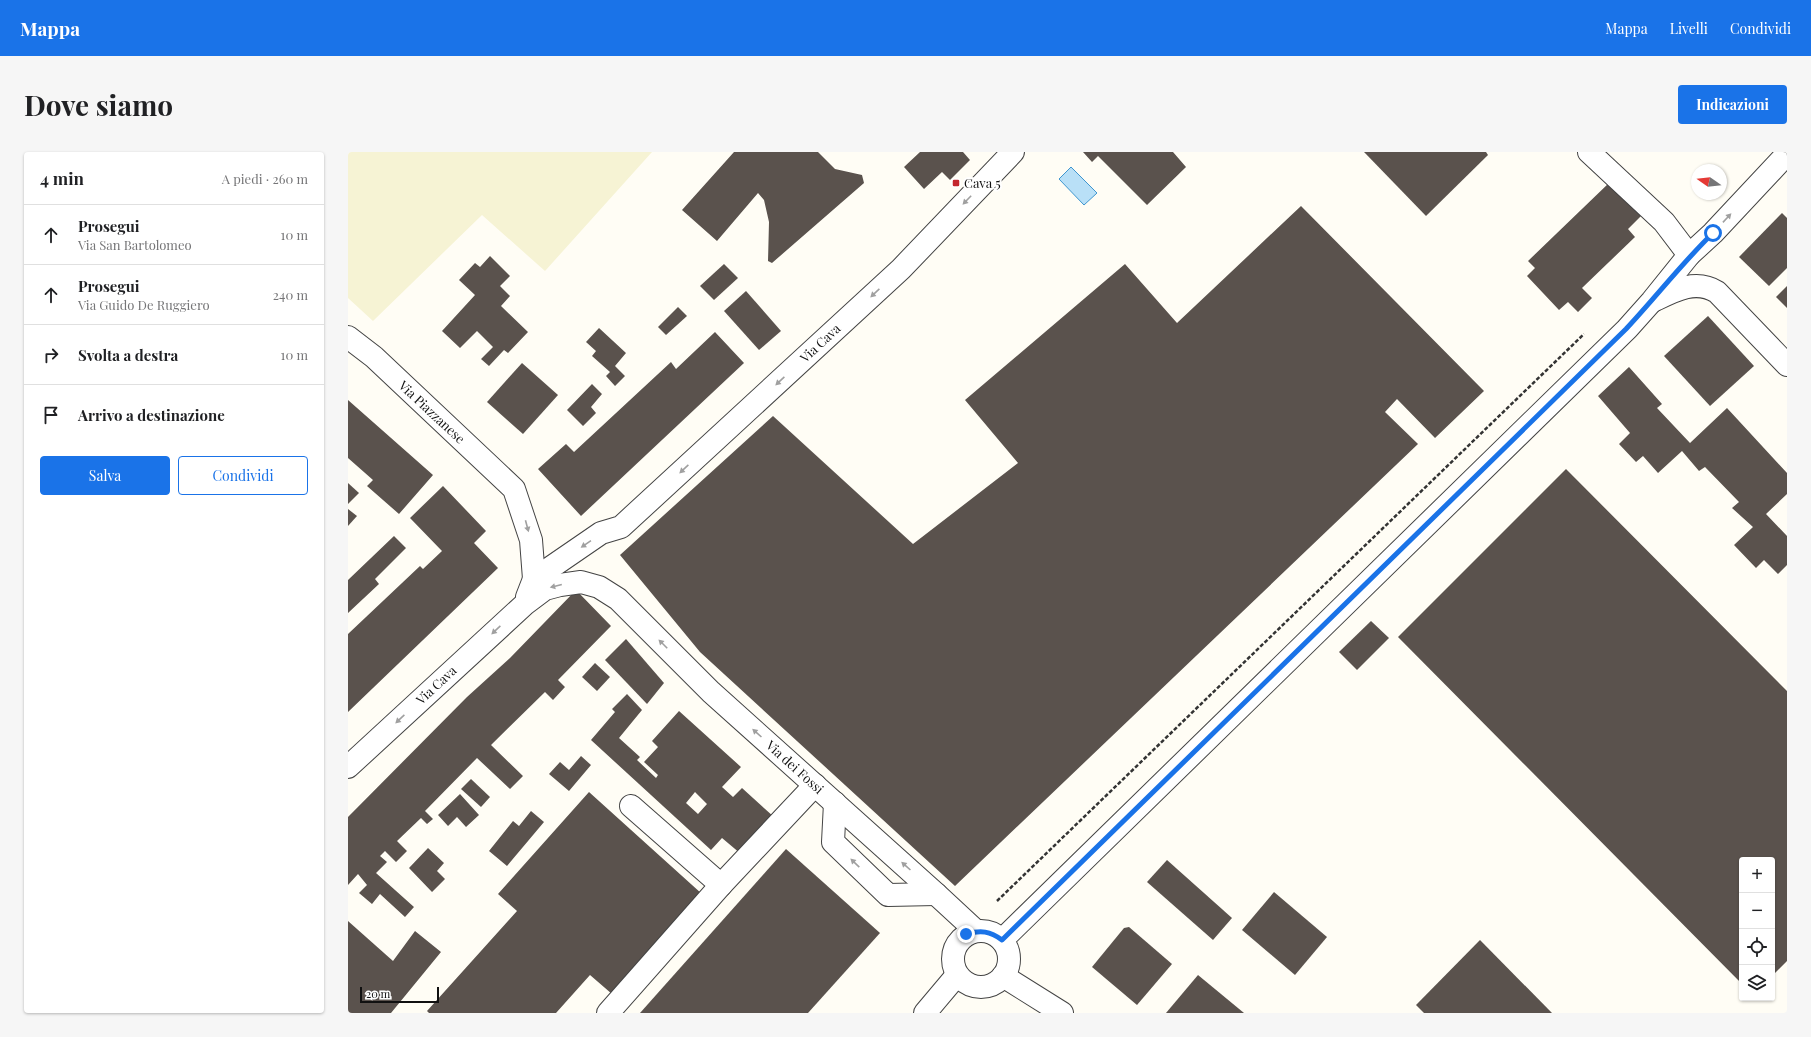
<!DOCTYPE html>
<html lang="it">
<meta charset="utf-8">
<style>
body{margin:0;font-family:"Playfair Display",serif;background:#f6f6f6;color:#202124}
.controls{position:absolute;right:12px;bottom:12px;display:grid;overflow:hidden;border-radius:4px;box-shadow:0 1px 3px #0004}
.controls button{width:36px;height:36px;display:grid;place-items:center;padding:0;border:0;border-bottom:1px solid #e0e0e0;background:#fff;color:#202124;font:20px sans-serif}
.compass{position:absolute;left:1343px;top:12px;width:36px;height:36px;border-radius:50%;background:#fff;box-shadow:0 1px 3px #0004;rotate:284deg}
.scale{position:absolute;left:12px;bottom:10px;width:79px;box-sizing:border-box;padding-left:4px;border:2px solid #111;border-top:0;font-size:11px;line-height:14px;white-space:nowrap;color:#111;-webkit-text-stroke:3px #fff;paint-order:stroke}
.stop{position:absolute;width:12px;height:12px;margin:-9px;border:3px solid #1a73e8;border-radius:50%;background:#fff}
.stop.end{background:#1a73e8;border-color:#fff;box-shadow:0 1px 4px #0008}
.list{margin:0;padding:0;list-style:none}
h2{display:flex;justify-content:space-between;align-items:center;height:52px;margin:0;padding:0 16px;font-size:17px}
h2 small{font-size:13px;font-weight:400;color:#757577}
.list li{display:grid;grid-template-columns:26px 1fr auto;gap:12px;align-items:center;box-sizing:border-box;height:60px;padding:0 16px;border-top:1px solid #e0e0e0}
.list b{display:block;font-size:15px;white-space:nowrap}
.list p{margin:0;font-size:13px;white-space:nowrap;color:#757577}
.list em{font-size:13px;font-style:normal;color:#757577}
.actions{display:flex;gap:8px;padding:12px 16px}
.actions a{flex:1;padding:9px 0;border:1px solid #1a73e8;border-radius:4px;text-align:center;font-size:14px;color:#1a73e8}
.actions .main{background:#1a73e8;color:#fff}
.icon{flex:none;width:22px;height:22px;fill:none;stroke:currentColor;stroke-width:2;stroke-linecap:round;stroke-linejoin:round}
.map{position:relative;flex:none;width:1439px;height:861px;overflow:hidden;border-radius:4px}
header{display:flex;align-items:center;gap:24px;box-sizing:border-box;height:56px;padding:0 20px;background:#1a73e8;color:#fff}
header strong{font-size:19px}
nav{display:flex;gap:22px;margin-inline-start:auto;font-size:14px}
.intro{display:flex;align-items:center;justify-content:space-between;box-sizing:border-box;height:96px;padding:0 24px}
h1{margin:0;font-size:28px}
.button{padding:10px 18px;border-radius:4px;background:#1a73e8;color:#fff;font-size:14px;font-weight:700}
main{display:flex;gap:24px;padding:0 24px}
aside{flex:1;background:#fff;border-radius:4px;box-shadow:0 1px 3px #0004}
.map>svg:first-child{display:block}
.farmland{fill:#f6f3d4}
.water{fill:#b9e0f7;stroke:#3f96cf}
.building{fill:#5a524d;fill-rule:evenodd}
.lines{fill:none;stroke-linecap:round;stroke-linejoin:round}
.minor-casing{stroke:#444;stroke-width:24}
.path{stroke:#333;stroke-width:2.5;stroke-dasharray:4 2;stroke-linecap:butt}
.minor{stroke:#fff;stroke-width:22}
.oneway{fill:#a0a0a0}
.route{stroke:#1a73e8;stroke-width:5}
.poi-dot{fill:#c4262e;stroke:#fff;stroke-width:1.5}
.labels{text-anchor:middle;stroke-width:4;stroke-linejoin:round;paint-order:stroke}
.poi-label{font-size:13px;fill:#111;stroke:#fff;text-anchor:start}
.street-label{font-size:13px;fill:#111;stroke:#fff}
</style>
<header>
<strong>Mappa</strong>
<nav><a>Mappa</a><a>Livelli</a><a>Condividi</a></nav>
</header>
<div class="intro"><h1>Dove siamo</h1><a class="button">Indicazioni</a></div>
<main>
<aside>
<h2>4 min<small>A piedi · 260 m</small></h2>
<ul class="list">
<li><svg class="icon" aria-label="ahead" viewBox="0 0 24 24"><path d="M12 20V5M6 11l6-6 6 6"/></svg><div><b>Prosegui</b><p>Via San Bartolomeo</p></div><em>10 m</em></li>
<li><svg class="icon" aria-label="ahead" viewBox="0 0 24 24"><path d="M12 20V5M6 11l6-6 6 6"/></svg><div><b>Prosegui</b><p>Via Guido De Ruggiero</p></div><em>240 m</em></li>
<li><svg class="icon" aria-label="right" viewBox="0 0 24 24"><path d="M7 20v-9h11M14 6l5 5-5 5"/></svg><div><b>Svolta a destra</b></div><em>10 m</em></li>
<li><svg class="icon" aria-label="arrive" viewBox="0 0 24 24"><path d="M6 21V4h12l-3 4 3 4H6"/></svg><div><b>Arrivo a destinazione</b></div></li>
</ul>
<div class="actions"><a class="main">Salva</a><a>Condividi</a></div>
</aside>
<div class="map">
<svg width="1439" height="861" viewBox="0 0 1439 861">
<rect width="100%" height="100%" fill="#fffdf5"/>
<polygon class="farmland" points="0,0 304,0 197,119 134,63 25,169 0,146"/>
<polygon class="water" points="723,15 749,41 736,53 711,27"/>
<g class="building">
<polygon points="386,0 470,0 487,17 514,23 516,31 424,111 420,109 421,70 416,48 410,41 369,89 334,58"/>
<polygon points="572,0 615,0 622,8 602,28 594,20 576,37 556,15"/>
<polygon points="735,0 825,0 838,15 799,53 750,4 744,10"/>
<polygon points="1016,0 1138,0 1140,3 1078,64"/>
<polygon points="1262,30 1294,63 1280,77 1287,85 1234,136 1244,146 1230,160 1220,150 1211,158 1179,124 1187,116 1180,109"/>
<polygon points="953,54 1136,239 1087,286 1049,247 1037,260 1070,292 607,734 352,500 272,403 425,264 565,392 670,311 617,248 777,112 829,171"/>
<polygon points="1434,61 1439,66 1439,116 1421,134 1391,105"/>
<polygon points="142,104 162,124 152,134 162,144 153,154 180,180 160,201 156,198 141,214 133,207 145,195 129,179 112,196 94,179 127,143 111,128 127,111 132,115"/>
<polygon points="376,112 390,126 366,148 352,134"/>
<polygon points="1439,134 1439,156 1428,145"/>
<polygon points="398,139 433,179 411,198 376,159"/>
<polygon points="330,155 339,164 318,183 310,175"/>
<polygon points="1360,164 1406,214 1362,254 1316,204"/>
<polygon points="251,176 278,201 267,214 277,224 267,234 258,224 262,220 244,204 248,199 238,190"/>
<polygon points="367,180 396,211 233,364 190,317 218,292 226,300 323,210 328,217"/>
<polygon points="174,211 210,243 175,282 139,250"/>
<polygon points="1281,215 1314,252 1309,256 1342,291 1379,256 1439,321 1439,342 1418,362 1439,384 1439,413 1430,422 1416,408 1408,416 1386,393 1405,375 1384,356 1391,350 1357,315 1351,319 1334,299 1310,321 1295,304 1288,310 1271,292 1282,281 1250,244"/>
<polygon points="244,232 254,242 243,255 248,261 235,274 219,258"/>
<polygon points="0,248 85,323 51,362 19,334 25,328 0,306"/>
<polygon points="1218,317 1439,539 1439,809 1424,824 1424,708 1394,708 1394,832 1050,485"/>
<polygon points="0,331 11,341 0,352"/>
<polygon points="95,334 138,379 126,391 150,416 0,560 0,482 72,414 75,417 94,399 62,366"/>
<polygon points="0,357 9,364 0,374"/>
<polygon points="46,384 58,396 27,427 31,432 0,461 0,428"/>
<polygon points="228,438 263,474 210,528 217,535 205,548 197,540 143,593 175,624 162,637 129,606 77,659 85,667 79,672 73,666 49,689 59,699 48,710 37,699 32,704 39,710 28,721 66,755 57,765 32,742 24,752 11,741 19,733 10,722 0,733 0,665 119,545 162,506"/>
<polygon points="1023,469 1041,486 1009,518 991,500"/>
<polygon points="278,487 316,531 299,552 257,508"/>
<polygon points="247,511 262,525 249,539 234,525"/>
<path d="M 279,542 L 294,558 L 271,586 L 292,605 L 289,608 L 308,626 L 310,623 L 296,610 L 310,595 L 304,589 L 331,559 L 393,615 L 374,635 L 385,645 L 394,636 L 426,665 L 393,702 L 374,686 L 363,698 L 243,588 L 267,560 L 264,557 ZM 347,640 L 359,652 L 350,662 L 338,651 Z"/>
<polygon points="233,604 243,613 221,639 201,622 212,610 221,618"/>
<polygon points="123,627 142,645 133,655 113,637"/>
<polygon points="241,640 354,742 264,842 242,823 208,861 81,861 79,859 169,759 150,742"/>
<polygon points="112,642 131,663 118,675 109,665 100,674 90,663"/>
<polygon points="183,659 196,670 159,714 141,699 165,669 171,674"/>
<polygon points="80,696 96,711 89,719 97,727 84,740 61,716"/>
<polygon points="438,697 532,781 460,861 292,861"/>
<polygon points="819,708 884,766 865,788 799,730"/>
<polygon points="926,740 979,785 947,823 894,778"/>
<polygon points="0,769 45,809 67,779 93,800 43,861 0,861"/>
<polygon points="781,775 824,812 789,853 744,815 776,776"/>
<polygon points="1132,788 1204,861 1076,861 1068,853"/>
<polygon points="850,823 896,861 818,861"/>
</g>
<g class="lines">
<defs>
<g id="minor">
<polyline points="1241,0 1316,70 1341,103"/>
<path d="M 1307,148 C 1327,138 1348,127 1369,140 L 1439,213"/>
<polyline points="0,185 26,205 166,337 183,388 186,427"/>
<polyline points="179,445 186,427 253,381 273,375 553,117 665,0"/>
<polyline points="0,615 177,452 197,437 212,433 233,430 251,435 270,447 363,540 588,742 628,779"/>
<polyline points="487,651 485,690 540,743 588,742"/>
<polyline points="283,654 373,733"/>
<circle cx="633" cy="807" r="28"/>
<polyline points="654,788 1279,177 1304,149 1341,103 1365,81 1439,2"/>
<polyline points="655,824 714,861"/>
<polyline points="260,861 373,733 467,633"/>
<polyline points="577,861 609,823"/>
</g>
</defs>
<use href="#minor" class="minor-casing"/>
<polyline class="path" points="649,749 1236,182"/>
<use href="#minor" class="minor"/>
</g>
<defs><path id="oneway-solid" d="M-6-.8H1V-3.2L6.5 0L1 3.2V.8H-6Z"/></defs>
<g class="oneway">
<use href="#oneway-solid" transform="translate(619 48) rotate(134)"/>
<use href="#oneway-solid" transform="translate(1379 66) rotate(-47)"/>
<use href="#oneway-solid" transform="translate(527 141) rotate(137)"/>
<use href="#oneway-solid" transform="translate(432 229) rotate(137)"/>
<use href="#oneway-solid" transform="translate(336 317) rotate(137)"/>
<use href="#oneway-solid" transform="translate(179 374) rotate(75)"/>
<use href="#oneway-solid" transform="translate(238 392) rotate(146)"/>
<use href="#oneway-solid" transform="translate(208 434) rotate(166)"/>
<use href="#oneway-solid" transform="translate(148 478) rotate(137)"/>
<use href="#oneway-solid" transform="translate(315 492) rotate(-135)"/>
<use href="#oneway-solid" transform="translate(52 567) rotate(137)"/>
<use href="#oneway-solid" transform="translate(409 581) rotate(-138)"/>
<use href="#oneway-solid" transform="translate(507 711) rotate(-136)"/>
<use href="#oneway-solid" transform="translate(558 714) rotate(-138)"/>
</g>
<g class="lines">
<path class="route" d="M 618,782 C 633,778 642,779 654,788 L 1278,177 C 1308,145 1334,111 1365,81"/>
</g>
<rect class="poi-dot" x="604" y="27" width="8" height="8" rx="2"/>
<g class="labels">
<g class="poi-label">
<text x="616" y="36">Cava 5</text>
</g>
<g class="street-label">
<text transform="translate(472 191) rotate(-43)" y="5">Via Cava</text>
<text transform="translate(84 260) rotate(43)" y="5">Via Piazzanese</text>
<text transform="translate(88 533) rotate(-43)" y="5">Via Cava</text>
<text transform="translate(447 615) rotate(42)" y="5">Via dei Fossi</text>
</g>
</g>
</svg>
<div class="controls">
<button>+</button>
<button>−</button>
<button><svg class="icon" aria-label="locate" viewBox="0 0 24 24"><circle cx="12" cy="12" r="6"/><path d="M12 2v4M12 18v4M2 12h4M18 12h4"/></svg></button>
<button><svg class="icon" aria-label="layers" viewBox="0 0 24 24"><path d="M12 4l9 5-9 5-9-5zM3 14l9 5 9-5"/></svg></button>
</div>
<svg class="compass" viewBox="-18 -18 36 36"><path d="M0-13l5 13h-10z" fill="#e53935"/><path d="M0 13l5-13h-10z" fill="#757577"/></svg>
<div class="scale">20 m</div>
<div class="stop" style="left:1365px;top:81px"></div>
<div class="stop end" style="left:618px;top:782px"></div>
</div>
</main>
